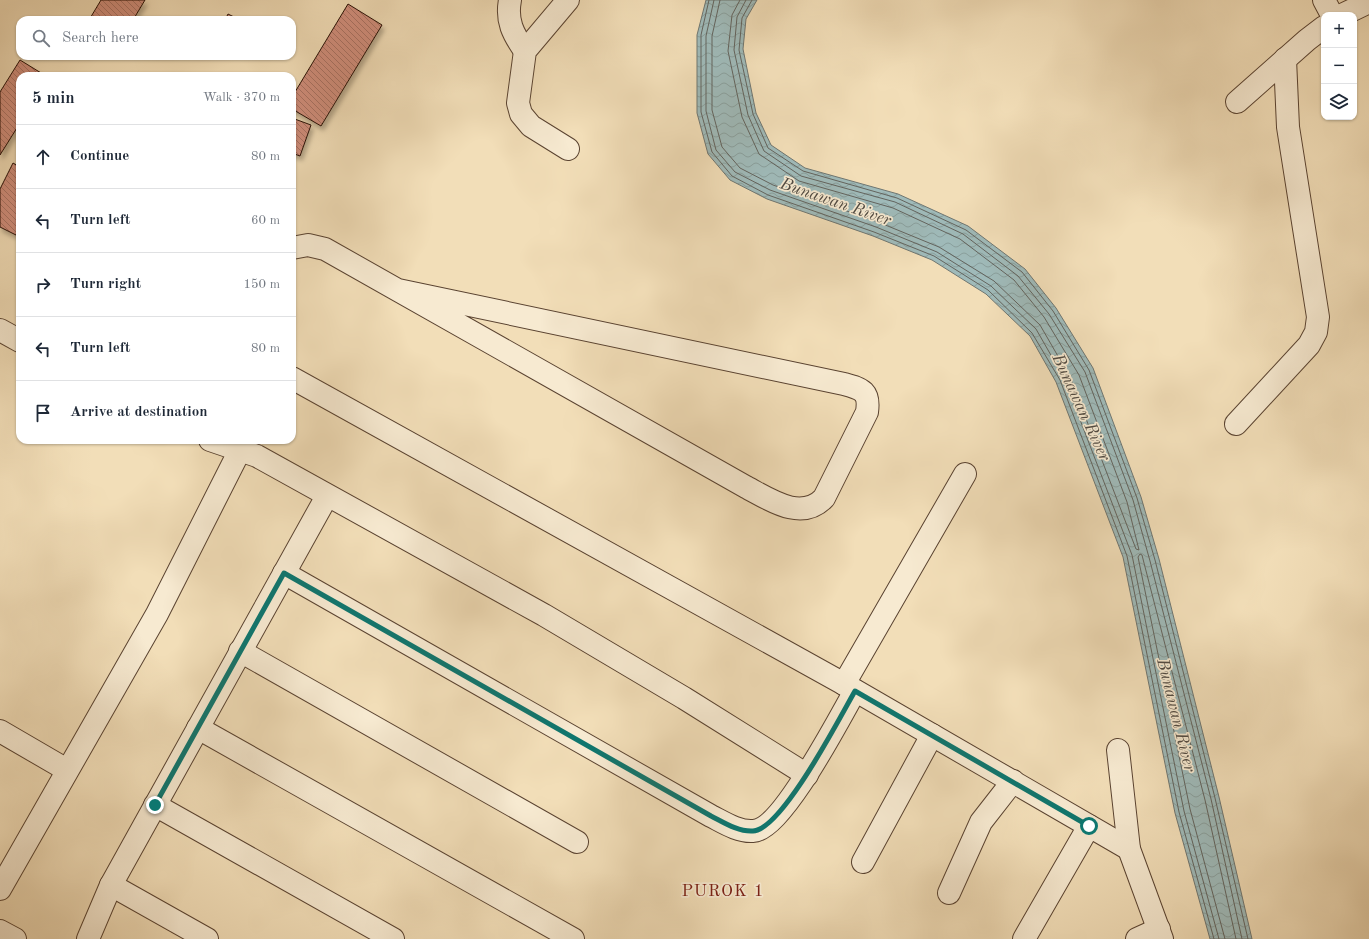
<!DOCTYPE html>
<meta charset="utf-8">
<style>
body{margin:0;font-family:"Old Standard TT",serif;background:#f2f2f3;color:#1f2937}
.controls{position:absolute;right:12px;top:12px;display:grid;overflow:hidden;border-radius:8px;box-shadow:0 1px 3px #0004}
.controls button{width:36px;height:36px;display:grid;place-items:center;padding:0;border:0;border-bottom:1px solid #e0e1e3;background:#fff;color:#1f2937;font:20px sans-serif}
.stop{position:absolute;width:12px;height:12px;margin:-9px;border:3px solid #0f766e;border-radius:50%;background:#fff}
.stop.end{background:#0f766e;border-color:#fff;box-shadow:0 1px 4px #0008}
.list{margin:0;padding:0;list-style:none}
h2{display:flex;justify-content:space-between;align-items:center;height:52px;margin:0;padding:0 16px;font-size:17px}
h2 small{font-size:13px;font-weight:400;color:#747a83}
.list li{display:grid;grid-template-columns:26px 1fr auto;gap:12px;align-items:center;box-sizing:border-box;height:64px;padding:0 16px;border-top:1px solid #e0e1e3}
.list b{display:block;font-size:15px;white-space:nowrap}
.list em{font-size:13px;font-style:normal;color:#747a83}
.icon{flex:none;width:22px;height:22px;fill:none;stroke:currentColor;stroke-width:2;stroke-linecap:round;stroke-linejoin:round}
.map{position:relative;flex:none;width:1369px;height:939px;overflow:hidden}
.search{position:absolute;background:#fff;box-shadow:0 1px 3px #0004;left:16px;top:16px;width:280px;height:44px;display:flex;align-items:center;gap:10px;box-sizing:border-box;padding:0 14px;border-radius:12px;color:#747a83;font-size:15px}
.panel{position:absolute;background:#fff;box-shadow:0 1px 3px #0004;left:16px;top:72px;width:280px;height:372px;border-radius:12px}
.map>svg:first-child{display:block}
.water{fill:url(#water-waves);stroke:#6f7671}
.lines{fill:none;stroke-linecap:round;stroke-linejoin:round}
.shore{stroke:#63645e;stroke-width:1}
.building{fill:url(#building-back-hatch);stroke:#270f04;filter:url(#shadow)}
.minor-casing{stroke:#5a4331;stroke-width:24}
.minor{stroke:#f7ead1;stroke-width:22}
.route{stroke:#0f766e;stroke-width:5}
.labels{text-anchor:middle;stroke-width:3.5;stroke-linejoin:round;paint-order:stroke}
.water-label{font-size:17px;font-style:italic;fill:#514b43;stroke:#f7ead1}
.neighbourhood-label{font-size:17px;letter-spacing:1px;fill:#7a1f14;stroke:#f7ead1}
</style>
<div class="map">
<svg width="1369" height="939" viewBox="0 0 1369 939">
<defs>
<pattern id="water-waves" width="16" height="10" patternUnits="userSpaceOnUse"><rect width="16" height="10" fill="#9fbab9"/><path d="M0 5q4-4 8 0t8 0" fill="none" stroke="#899f9d"/></pattern>
<pattern id="building-back-hatch" width="6" height="6" patternUnits="userSpaceOnUse"><rect width="6" height="6" fill="#d08e7c"/><path d="M-1 5l2 2M0 0l6 6M5-1l2 2" fill="none" stroke="#a97263"/></pattern>
<filter id="shadow"><feDropShadow dx="2.5" dy="4.5" stdDeviation="2" flood-color="#0004"/></filter>
</defs>
<rect width="100%" height="100%" fill="#f2deb8"/>
<filter id="stains"><feTurbulence type="fractalNoise" baseFrequency=".005" numOctaves="4"/><feColorMatrix values="0 0 0 0 .2 0 0 0 0 .09 0 0 0 0 .02 0 0 0 .5 -.17"/></filter>
<radialGradient id="worn" r=".72"><stop offset=".6" stop-color="#630" stop-opacity="0"/><stop offset="1" stop-color="#630" stop-opacity=".3"/></radialGradient>
<polygon class="water" points="706,0 757,0 746,19 743,49 756,113 771,145 805,168 898,194 968,226 1025,269 1056,308 1093,368 1141,497 1159,559 1219,797 1252,939 1210,939 1175,813 1123,557 1056,382 1030,336 986,294 932,260 873,236 767,199 730,180 708,154 697,113 697,35"/>
<g class="lines">
<g class="shore">
<polyline points="709,0 701,35 701,112 712,152 732,176 768,195 874,232 934,256 988,290 1032,333 1060,380 1127,556 1179,812 1214,939"/>
<polyline points="714,0 706,36 706,111 716,150 735,172 770,190 876,227 937,252 991,286 1036,329 1064,378 1132,555 1184,811 1219,939"/>
<polyline points="720,0 712,36 712,110 722,147 740,168 773,185 878,222 939,247 994,281 1040,325 1070,377 1136,549 1139,550 1127,502 1079,375 1044,317 1014,280 960,239 893,208 799,181 759,154 742,117 728,51 732,15 740,0"/>
<polyline points="746,0 737,17 734,50 748,115 764,151 801,176 895,202 963,234 1018,276 1049,314 1085,372 1133,500 1150,561 1211,799 1242,939"/>
<polyline points="752,0 742,18 739,50 753,114 768,148 803,171 897,198 966,230 1022,272 1053,311 1089,370 1137,498 1155,560 1215,798 1248,939"/>
<polyline points="1225,939 1190,809 1138,557 1140,554 1142,555 1144,563 1205,800 1236,939"/>
</g>
</g>
<g class="building">
<polygon points="101,0 145,0 133,20 89,20"/>
<polygon points="348,4 382,25 321,126 292,109 292,97"/>
<polygon points="228,14 240,20 225,20"/>
<polygon points="20,60 46,76 20,76 20,123 0,155 0,92"/>
<polygon points="292,118 311,125 300,156 292,153"/>
<polygon points="13,163 20,167 20,227 16,235 0,227 0,189"/>
</g>
<g class="lines">
<defs>
<g id="minor">
<path d="M 510,0 C 506,21 513,34 525,51"/>
<polyline points="1324,0 1332,15"/>
<polyline points="1342,15 1369,2"/>
<polyline points="1237,102 1307,40 1324,27"/>
<polyline points="568,149 531,126 521,114 518,103 525,51 568,0"/>
<path d="M 292,248 L 308,245 L 325,249 L 746,487 C 769,499 801,522 824,498 L 867,412 C 870,391 862,389 844,384 L 398,290"/>
<polyline points="0,330 20,341"/>
<polyline points="292,378 844,684 1129,849"/>
<polyline points="1236,424 1309,345 1316,332 1318,317 1288,127 1285,59"/>
<polyline points="210,440 257,456 544,615 684,698 807,775"/>
<path d="M 284,573 L 711,816 C 723,822 738,832 753,831 C 782,830 840,717 855,691"/>
<polyline points="240,651 577,842"/>
<polyline points="844,684 965,474"/>
<polyline points="198,728 573,939"/>
<polyline points="0,731 67,770"/>
<polyline points="1118,750 1129,849 1162,939"/>
<polyline points="155,805 393,939"/>
<polyline points="863,862 932,735"/>
<polyline points="111,885 207,939"/>
<polyline points="0,889 157,614 240,450"/>
<polyline points="949,893 981,822 1013,781"/>
<polyline points="0,931 15,939"/>
<polyline points="88,939 111,885 327,496"/>
<polyline points="1024,939 1089,826"/>
<polyline points="1137,939 1159,929"/>
</g>
</defs>
<use href="#minor" class="minor-casing"/>
<use href="#minor" class="minor"/>
</g>
<g class="lines">
<path class="route" d="M 155,805 L 284,573 L 711,816 C 723,822 738,832 753,831 C 782,830 840,717 855,691 L 1089,826"/>
</g>
<g class="labels">
<g class="water-label">
<text transform="translate(836 201) rotate(19)" y="6">Bunawan River</text>
<text transform="translate(1082 407) rotate(65)" y="6">Bunawan River</text>
<text transform="translate(1177 715) rotate(76)" y="6">Bunawan River</text>
</g>
<g class="neighbourhood-label">
<text x="723" y="896">PUROK 1</text>
</g>
</g>
<rect width="100%" height="100%" filter="url(#stains)"/>
<rect width="100%" height="100%" fill="url(#worn)"/>
</svg>
<div class="controls">
<button>+</button>
<button>−</button>
<button><svg class="icon" aria-label="layers" viewBox="0 0 24 24"><path d="M12 4l9 5-9 5-9-5zM3 14l9 5 9-5"/></svg></button>
</div>
<div class="stop" style="left:1089px;top:826px"></div>
<div class="stop end" style="left:155px;top:805px"></div>
<div class="search"><svg class="icon" aria-label="search" viewBox="0 0 24 24"><circle cx="10" cy="10" r="6"/><path d="M15 15l6 6"/></svg>Search here</div>
<section class="panel">
<h2>5 min<small>Walk · 370 m</small></h2>
<ul class="list">
<li><svg class="icon" aria-label="ahead" viewBox="0 0 24 24"><path d="M12 20V5M6 11l6-6 6 6"/></svg><div><b>Continue</b></div><em>80 m</em></li>
<li><svg class="icon" aria-label="left" viewBox="0 0 24 24"><path d="M17 20v-9H6M10 6l-5 5 5 5"/></svg><div><b>Turn left</b></div><em>60 m</em></li>
<li><svg class="icon" aria-label="right" viewBox="0 0 24 24"><path d="M7 20v-9h11M14 6l5 5-5 5"/></svg><div><b>Turn right</b></div><em>150 m</em></li>
<li><svg class="icon" aria-label="left" viewBox="0 0 24 24"><path d="M17 20v-9H6M10 6l-5 5 5 5"/></svg><div><b>Turn left</b></div><em>80 m</em></li>
<li><svg class="icon" aria-label="arrive" viewBox="0 0 24 24"><path d="M6 21V4h12l-3 4 3 4H6"/></svg><div><b>Arrive at destination</b></div></li>
</ul>
</section>
</div>
